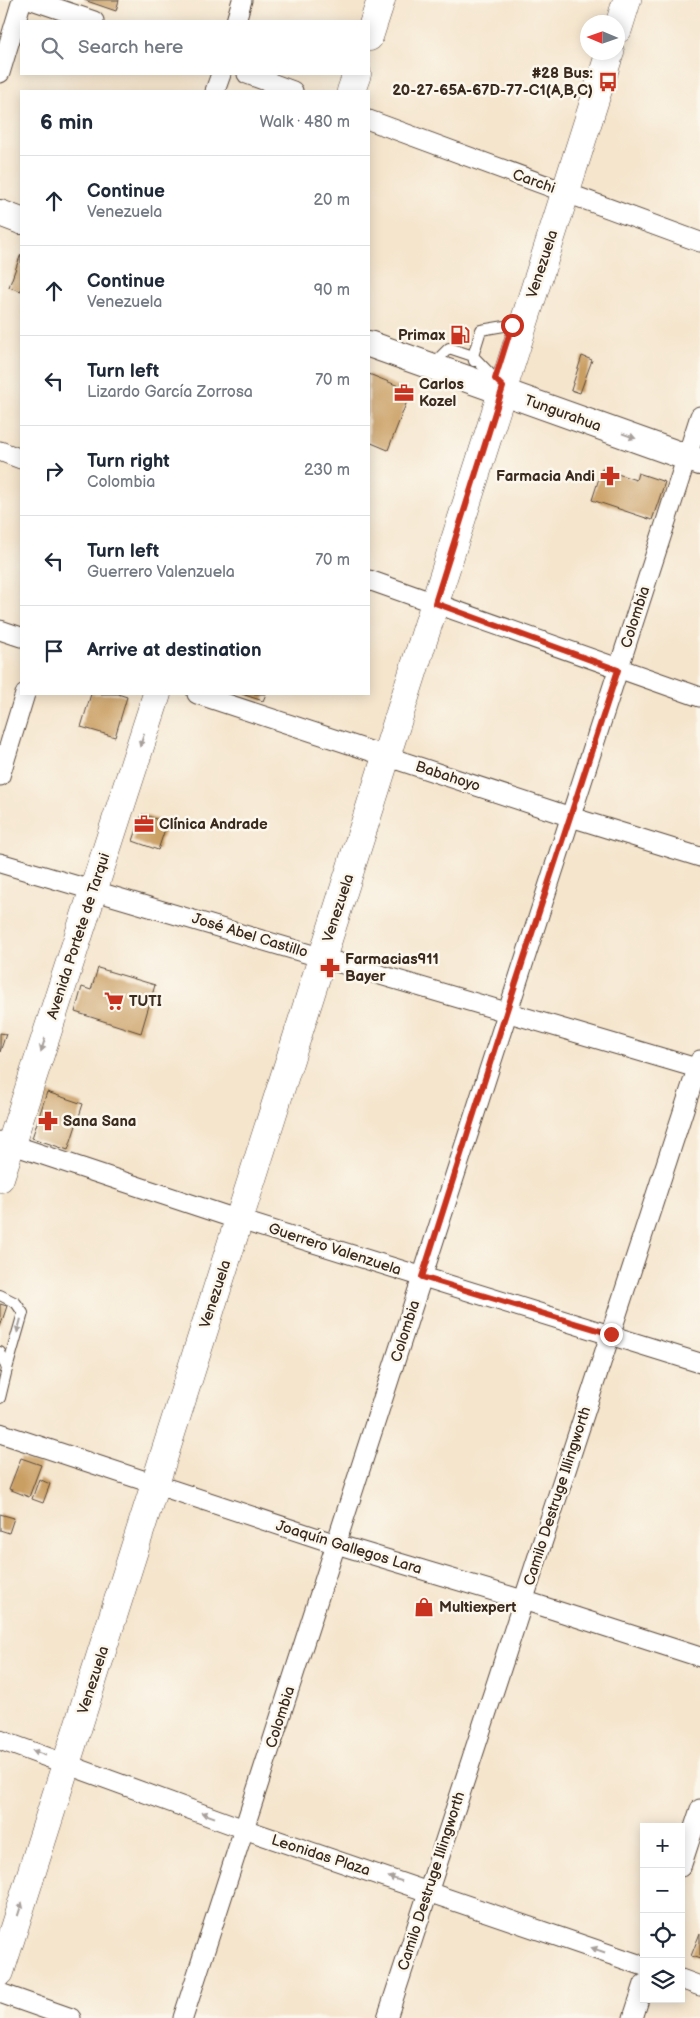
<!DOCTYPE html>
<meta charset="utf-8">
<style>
body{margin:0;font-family:"Balsamiq Sans",sans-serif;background:#f6f6f7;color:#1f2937}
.controls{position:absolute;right:15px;bottom:15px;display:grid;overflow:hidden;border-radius:0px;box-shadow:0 2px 12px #0003}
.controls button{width:45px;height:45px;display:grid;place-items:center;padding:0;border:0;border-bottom:1px solid #e0e1e3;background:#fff;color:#1f2937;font:25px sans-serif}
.compass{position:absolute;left:580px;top:15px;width:45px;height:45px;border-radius:50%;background:#fff;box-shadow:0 2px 12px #0003;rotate:272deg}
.stop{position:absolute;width:15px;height:15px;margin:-11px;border:4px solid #c8321e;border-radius:50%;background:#fff}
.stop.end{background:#c8321e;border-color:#fff;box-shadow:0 1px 5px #0008}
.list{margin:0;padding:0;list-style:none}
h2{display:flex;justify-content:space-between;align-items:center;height:65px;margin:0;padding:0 20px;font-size:21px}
h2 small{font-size:16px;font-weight:400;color:#747a83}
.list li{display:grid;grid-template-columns:32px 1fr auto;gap:15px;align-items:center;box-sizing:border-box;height:90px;padding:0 20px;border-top:1px solid #e0e1e3}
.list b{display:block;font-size:19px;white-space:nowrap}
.list p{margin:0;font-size:16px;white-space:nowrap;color:#747a83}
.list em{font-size:16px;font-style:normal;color:#747a83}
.icon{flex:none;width:28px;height:28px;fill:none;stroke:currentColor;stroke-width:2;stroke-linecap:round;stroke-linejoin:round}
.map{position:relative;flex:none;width:700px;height:2018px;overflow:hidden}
.search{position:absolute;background:#fff;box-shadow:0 2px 12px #0003;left:20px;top:20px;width:350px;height:55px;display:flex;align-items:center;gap:12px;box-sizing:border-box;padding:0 18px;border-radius:0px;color:#747a83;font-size:19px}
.panel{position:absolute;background:#fff;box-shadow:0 2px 12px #0003;left:20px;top:90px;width:350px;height:605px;border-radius:0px}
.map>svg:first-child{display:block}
.building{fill:#ca9f64}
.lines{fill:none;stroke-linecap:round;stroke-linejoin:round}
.service-casing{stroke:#574638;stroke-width:12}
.minor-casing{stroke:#574638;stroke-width:21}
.secondary-casing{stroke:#574638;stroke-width:28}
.primary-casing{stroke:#574638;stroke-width:29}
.service{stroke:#fff;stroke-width:10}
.minor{stroke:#fff;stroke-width:19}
.secondary{stroke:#fff;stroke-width:26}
.primary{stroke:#fff;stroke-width:28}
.oneway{fill:#a79f9a}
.route{stroke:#c8321e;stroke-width:6}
.labels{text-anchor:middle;stroke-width:5;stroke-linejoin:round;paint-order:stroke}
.poi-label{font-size:15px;font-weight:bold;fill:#3b2a1e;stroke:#fbf7ec;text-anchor:start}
.street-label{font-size:15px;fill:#3b2a1e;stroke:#fbf7ec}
</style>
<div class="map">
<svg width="700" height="2018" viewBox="0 0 700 2018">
<rect width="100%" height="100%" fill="#fbf7ec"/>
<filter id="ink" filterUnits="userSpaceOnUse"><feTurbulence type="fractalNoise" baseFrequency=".02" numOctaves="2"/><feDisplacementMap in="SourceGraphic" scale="10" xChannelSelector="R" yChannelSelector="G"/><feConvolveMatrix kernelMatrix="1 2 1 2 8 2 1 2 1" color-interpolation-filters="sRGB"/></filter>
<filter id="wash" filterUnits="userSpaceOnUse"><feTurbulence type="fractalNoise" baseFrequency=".0096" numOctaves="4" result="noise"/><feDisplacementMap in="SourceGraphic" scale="20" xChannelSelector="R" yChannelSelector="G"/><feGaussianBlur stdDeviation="1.12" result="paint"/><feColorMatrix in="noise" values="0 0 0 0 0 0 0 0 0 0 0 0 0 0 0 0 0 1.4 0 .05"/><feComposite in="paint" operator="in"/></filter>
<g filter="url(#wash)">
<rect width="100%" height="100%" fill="#f5e5cd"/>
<g id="blocks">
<g class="building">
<polygon points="84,0 119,0 116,11"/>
<polygon points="21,254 21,291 9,287"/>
<polygon points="582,356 592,360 580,393 571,390"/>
<polygon points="369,374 411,391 388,450 369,442"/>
<polygon points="602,469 636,480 638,473 665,482 652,520 592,500"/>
<polygon points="91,694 118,694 127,697 115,737 81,727"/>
<polygon points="242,694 266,694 263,701"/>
<polygon points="142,814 167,823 158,850 133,841"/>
<polygon points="98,968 155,985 141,1033 75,1012 82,987 91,990"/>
<polygon points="0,1033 6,1034 0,1052"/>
<polygon points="47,1092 83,1104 68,1150 32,1138"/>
<polygon points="0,1304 7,1306 0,1327"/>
<polygon points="21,1458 41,1465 29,1497 9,1489"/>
<polygon points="39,1479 50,1484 43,1503 32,1499"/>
<polygon points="0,1514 14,1518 9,1533 0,1530"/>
<polygon points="700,1933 700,1959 691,1956"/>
</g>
</g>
</g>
<g filter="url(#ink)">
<use href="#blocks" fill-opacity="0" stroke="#574638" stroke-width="1"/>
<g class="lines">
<defs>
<g id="service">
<polyline points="432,365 449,348 473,356 474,361"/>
<polyline points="497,381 473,356 481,330 522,323"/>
<polyline points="0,1295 16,1303 23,1313 7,1369"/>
<polyline points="0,1352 7,1369 0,1398"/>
</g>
<g id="minor">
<polyline points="32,0 94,21"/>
<polyline points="236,21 242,0"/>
<polyline points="0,73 22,0"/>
<polyline points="247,74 293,91"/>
<polyline points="215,91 221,74"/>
<polyline points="369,120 700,242"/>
<polyline points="0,451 21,459"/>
<polyline points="369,580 700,697"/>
<polyline points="0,630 21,637"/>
<polyline points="197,694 571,817 700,857"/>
<polyline points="0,776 25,694"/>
<polyline points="0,863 700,1069"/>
<polyline points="1,1141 227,1216 700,1363"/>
<polyline points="0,1433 336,1544 523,1600 700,1657"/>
<polyline points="0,1740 244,1829 644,1966"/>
<polyline points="681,1867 700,1809"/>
<polyline points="681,1979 700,1986"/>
<polyline points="0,1993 71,2018"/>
<polyline points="183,2018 700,416"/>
<polyline points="387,2018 700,1060"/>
<polyline points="633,2018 644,1984"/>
</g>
<g id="secondary">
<polyline points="0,213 21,221"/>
<polyline points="369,344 700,462"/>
</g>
<g id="primary">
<polyline points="618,29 627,0"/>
<polyline points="369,37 381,0"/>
<polyline points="351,91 357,74"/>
<polyline points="0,1178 157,694"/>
<polyline points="0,1972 610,52"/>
</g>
</defs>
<use href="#service" class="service-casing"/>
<use href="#minor" class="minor-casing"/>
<use href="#secondary" class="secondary-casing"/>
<use href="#primary" class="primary-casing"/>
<use href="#service" class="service"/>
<use href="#minor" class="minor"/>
<use href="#secondary" class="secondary"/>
<use href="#primary" class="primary"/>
</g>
<defs><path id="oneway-solid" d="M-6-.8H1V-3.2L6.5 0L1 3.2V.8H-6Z" transform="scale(1.25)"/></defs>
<g class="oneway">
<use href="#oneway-solid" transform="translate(629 436) rotate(20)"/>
<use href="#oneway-solid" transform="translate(142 740) rotate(108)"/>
<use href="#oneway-solid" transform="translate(43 1045) rotate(108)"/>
<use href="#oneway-solid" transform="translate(19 1326) rotate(105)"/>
<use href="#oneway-solid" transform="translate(39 1753) rotate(-161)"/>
<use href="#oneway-solid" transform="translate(208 1815) rotate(-160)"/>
<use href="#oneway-solid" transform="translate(395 1879) rotate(-162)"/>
<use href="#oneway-solid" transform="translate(20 1909) rotate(-72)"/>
<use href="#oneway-solid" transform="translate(598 1950) rotate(-161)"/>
</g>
</g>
<g class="lines" filter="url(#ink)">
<polyline class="route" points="512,325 495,379 503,387 435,603 618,670 506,1013 422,1277 611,1334"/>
</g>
<defs>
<symbol id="bus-bare" viewBox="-9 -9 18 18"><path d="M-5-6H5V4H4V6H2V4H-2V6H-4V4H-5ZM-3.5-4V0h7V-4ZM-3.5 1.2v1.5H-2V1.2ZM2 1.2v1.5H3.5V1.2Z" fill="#c8321e" stroke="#fbf7ec" stroke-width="2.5" paint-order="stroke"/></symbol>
<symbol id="fuel-bare" viewBox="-9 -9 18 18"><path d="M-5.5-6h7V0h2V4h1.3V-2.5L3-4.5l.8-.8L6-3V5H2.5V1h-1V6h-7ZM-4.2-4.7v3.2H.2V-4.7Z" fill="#c8321e" stroke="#fbf7ec" stroke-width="2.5" paint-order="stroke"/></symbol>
<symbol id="office-bare" viewBox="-9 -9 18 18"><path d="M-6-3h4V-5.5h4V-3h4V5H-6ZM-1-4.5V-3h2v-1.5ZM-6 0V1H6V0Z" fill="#c8321e" stroke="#fbf7ec" stroke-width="2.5" paint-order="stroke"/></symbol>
<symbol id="pharmacy-bare" viewBox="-9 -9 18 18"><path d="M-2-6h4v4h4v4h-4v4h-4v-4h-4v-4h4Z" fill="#c8321e" stroke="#fbf7ec" stroke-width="2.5" paint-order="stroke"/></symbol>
<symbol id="supermarket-bare" viewBox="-9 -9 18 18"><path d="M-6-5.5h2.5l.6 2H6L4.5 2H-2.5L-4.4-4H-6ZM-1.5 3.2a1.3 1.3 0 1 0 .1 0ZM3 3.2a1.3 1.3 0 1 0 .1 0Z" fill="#c8321e" stroke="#fbf7ec" stroke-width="2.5" paint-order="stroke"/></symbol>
<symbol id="shop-bare" viewBox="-9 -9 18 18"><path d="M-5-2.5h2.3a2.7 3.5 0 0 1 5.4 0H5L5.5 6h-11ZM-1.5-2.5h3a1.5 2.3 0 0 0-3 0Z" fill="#c8321e" stroke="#fbf7ec" stroke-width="2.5" paint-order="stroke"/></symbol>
</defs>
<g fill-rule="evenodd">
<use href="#bus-bare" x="594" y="68" width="28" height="28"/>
<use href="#fuel-bare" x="446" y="321" width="28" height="28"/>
<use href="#office-bare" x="390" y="379" width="28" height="28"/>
<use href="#pharmacy-bare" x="596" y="462" width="28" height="28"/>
<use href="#office-bare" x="130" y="810" width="28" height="28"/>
<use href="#pharmacy-bare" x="316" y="954" width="28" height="28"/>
<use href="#supermarket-bare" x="100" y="987" width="28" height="28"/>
<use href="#pharmacy-bare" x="34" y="1107" width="28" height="28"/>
<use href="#shop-bare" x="410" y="1593" width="28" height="28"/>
</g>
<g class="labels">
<g class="poi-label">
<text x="593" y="78" text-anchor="end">#28 Bus:<tspan x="593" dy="17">20-27-65A-67D-77-C1(A,B,C)</tspan></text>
<text x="445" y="340" text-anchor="end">Primax</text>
<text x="419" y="389">Carlos<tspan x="419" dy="17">Kozel</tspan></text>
<text x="595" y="481" text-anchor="end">Farmacia Andi</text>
<text x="159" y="829">Clínica Andrade</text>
<text x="345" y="964">Farmacias911<tspan x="345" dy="17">Bayer</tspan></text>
<text x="129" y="1006">TUTI</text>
<text x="63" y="1126">Sana Sana</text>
<text x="439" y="1612">Multiexpert</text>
</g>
<g class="street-label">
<text transform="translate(534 181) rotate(20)" y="5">Carchi</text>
<text transform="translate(542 264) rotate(-72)" y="5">Venezuela</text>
<text transform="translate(563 413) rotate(20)" y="5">Tungurahua</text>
<text transform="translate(635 617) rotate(-72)" y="5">Colombia</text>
<text transform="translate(448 776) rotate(18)" y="5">Babahoyo</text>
<text transform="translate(338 908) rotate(-72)" y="5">Venezuela</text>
<text transform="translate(250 935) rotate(17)" y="5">José Abel Castillo</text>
<text transform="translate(78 936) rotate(-72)" y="5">Avenida Portete de Tarqui</text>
<text transform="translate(335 1249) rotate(18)" y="5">Guerrero Valenzuela</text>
<text transform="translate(215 1294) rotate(-72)" y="5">Venezuela</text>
<text transform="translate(405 1331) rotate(-72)" y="5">Colombia</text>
<text transform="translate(557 1496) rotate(-72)" y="5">Camilo Destruge Illingworth</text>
<text transform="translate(349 1547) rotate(17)" y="5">Joaquín Gallegos Lara</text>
<text transform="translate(93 1680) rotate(-72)" y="5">Venezuela</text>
<text transform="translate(280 1717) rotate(-72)" y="5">Colombia</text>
<text transform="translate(321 1855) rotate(18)" y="5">Leonidas Plaza</text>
<text transform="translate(431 1881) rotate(-72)" y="5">Camilo Destruge Illingworth</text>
</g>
</g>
</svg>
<div class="controls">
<button>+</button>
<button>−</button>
<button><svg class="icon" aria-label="locate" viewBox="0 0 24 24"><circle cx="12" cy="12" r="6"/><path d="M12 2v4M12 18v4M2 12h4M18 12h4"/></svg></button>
<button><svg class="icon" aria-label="layers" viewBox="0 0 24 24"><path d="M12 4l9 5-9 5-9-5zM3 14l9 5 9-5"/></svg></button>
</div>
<svg class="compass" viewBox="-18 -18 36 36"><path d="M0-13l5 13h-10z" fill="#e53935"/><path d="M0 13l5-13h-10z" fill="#747a83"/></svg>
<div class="stop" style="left:512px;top:325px"></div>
<div class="stop end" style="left:611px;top:1334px"></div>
<div class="search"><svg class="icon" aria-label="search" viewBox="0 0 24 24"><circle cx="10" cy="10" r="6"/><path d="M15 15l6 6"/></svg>Search here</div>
<section class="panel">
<h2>6 min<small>Walk · 480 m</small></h2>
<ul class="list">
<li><svg class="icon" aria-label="ahead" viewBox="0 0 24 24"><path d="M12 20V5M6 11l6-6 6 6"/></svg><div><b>Continue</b><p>Venezuela</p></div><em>20 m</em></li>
<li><svg class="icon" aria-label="ahead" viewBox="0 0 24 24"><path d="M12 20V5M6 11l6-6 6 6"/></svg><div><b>Continue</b><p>Venezuela</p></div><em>90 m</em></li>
<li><svg class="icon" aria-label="left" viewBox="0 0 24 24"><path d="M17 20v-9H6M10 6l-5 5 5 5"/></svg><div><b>Turn left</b><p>Lizardo García Zorrosa</p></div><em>70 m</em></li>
<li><svg class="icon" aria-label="right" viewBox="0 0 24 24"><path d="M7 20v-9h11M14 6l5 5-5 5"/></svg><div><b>Turn right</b><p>Colombia</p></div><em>230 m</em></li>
<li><svg class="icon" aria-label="left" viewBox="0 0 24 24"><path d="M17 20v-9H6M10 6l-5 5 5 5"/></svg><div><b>Turn left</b><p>Guerrero Valenzuela</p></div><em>70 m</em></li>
<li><svg class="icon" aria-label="arrive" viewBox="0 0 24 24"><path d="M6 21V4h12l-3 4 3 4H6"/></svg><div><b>Arrive at destination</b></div></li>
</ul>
</section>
</div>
